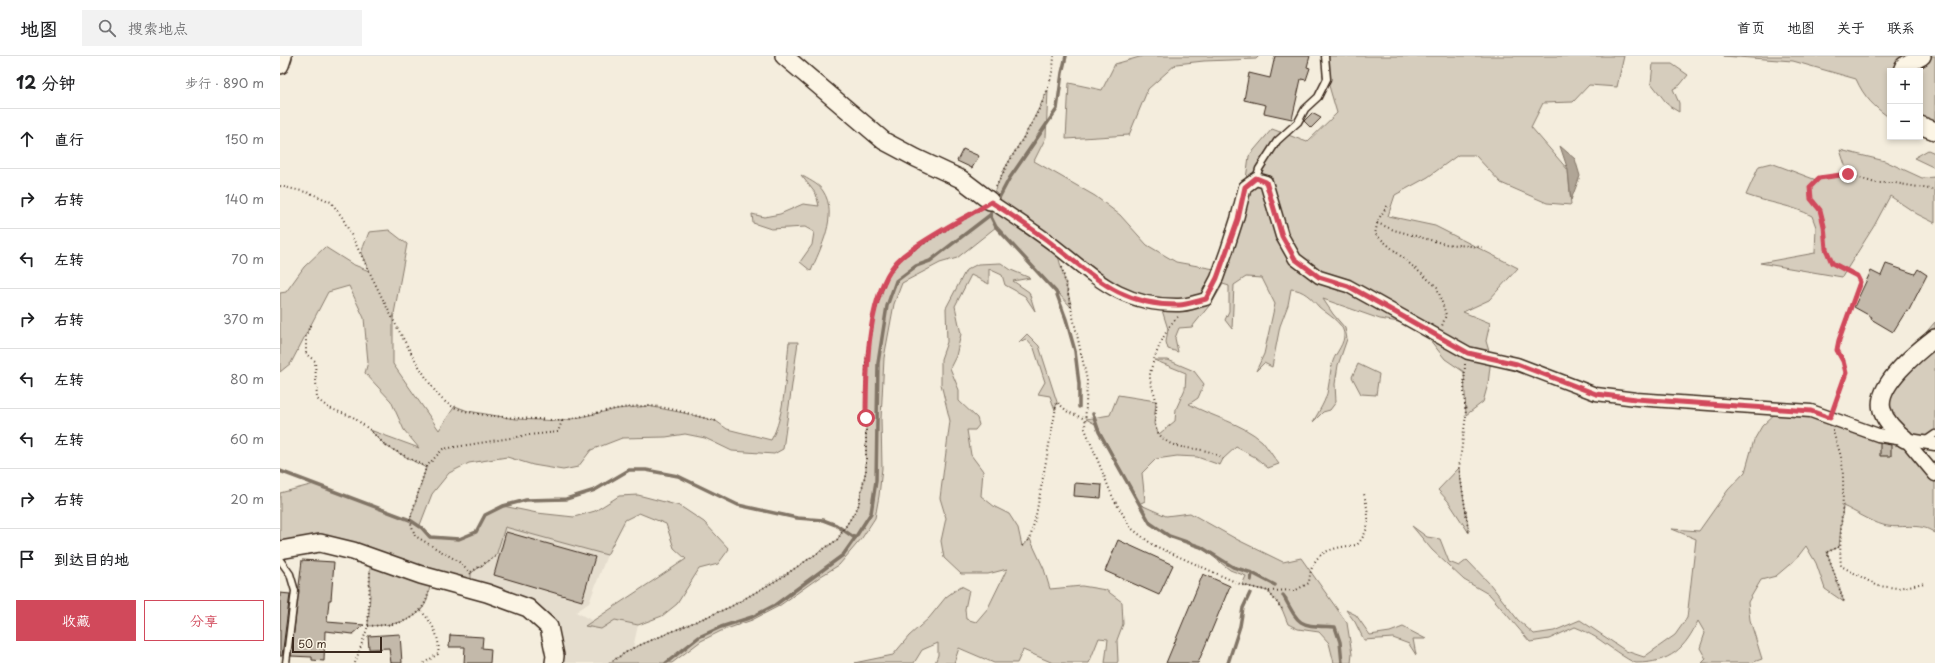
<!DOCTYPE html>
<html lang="zh">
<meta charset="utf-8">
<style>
body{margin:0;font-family:"Playpen Sans","LXGW WenKai TC",sans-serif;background:#f2f2f2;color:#202124}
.controls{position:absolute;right:12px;top:12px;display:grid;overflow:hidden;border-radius:0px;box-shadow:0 2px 6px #0003}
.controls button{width:36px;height:36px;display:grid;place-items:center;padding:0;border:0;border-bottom:1px solid #e0e0e0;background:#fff;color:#202124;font:20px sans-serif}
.scale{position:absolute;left:12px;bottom:10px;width:90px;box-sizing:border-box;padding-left:4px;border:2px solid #3b2a1e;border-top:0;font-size:11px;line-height:14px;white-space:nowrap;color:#3b2a1e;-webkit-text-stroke:3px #fcf5e5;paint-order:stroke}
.stop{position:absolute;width:12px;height:12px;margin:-9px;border:3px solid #d1495b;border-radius:50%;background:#fff}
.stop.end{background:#d1495b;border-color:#fff;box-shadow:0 1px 4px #0008}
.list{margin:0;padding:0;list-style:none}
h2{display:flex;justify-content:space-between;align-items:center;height:52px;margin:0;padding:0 16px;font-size:17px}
h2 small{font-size:13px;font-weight:400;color:#757577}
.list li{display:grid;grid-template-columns:26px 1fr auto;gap:12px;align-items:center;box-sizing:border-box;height:60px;padding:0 16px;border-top:1px solid #e0e0e0}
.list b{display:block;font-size:15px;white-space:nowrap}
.list em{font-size:13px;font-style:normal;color:#757577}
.actions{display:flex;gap:8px;padding:12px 16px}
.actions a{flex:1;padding:9px 0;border:1px solid #d1495b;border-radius:0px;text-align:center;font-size:14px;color:#d1495b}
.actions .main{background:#d1495b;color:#fff}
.icon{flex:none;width:22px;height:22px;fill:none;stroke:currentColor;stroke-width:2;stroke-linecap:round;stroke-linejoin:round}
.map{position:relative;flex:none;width:1655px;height:607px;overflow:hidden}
header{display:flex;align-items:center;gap:24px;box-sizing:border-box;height:56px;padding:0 20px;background:#fff;border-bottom:1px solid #e0e0e0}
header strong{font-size:19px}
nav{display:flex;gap:22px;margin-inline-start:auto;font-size:14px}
.search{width:280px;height:36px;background:#f2f2f2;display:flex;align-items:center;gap:10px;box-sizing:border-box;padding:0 14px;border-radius:0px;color:#757577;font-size:15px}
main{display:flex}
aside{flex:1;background:#fff}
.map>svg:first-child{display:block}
.built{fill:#e5ddce}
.green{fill:#d6cdbd;stroke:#887c6e}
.water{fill:#b0a596;stroke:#817466}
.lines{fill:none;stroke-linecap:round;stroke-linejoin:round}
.stream{stroke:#817466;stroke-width:3.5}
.building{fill:#c3b9aa;stroke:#3b2a1e}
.lane-casing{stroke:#3b2a1e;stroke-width:9}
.street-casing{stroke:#3b2a1e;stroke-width:15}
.secondary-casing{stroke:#3b2a1e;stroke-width:20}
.path{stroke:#3b2a1e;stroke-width:2;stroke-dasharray:1 3;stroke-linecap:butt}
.lane{stroke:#fcf5e5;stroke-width:6}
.street{stroke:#fcf5e5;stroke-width:12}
.secondary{stroke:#fcf5e5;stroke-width:17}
.route{stroke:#d1495b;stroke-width:5}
</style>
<header>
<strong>地图</strong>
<div class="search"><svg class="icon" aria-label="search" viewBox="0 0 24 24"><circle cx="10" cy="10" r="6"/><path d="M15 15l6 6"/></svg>搜索地点</div>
<nav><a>首页</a><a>地图</a><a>关于</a><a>联系</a></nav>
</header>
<main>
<aside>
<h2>12 分钟<small>步行 · 890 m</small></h2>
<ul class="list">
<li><svg class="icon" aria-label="ahead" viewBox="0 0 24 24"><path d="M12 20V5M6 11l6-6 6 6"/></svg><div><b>直行</b></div><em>150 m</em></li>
<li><svg class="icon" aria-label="right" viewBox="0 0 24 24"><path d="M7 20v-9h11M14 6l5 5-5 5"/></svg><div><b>右转</b></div><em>140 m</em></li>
<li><svg class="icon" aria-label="left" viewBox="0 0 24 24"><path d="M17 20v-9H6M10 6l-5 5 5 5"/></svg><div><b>左转</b></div><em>70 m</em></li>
<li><svg class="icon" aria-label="right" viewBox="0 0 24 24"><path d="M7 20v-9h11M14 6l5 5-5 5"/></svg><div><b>右转</b></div><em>370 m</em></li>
<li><svg class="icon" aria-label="left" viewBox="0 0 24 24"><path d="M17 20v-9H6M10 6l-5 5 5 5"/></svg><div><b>左转</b></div><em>80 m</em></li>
<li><svg class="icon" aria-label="left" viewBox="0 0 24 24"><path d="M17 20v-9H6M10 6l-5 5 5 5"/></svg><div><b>左转</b></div><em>60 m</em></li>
<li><svg class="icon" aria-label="right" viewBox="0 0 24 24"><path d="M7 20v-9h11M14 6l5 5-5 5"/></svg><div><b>右转</b></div><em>20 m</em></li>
<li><svg class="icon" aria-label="arrive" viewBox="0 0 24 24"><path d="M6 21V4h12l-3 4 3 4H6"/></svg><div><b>到达目的地</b></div></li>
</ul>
<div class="actions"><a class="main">收藏</a><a>分享</a></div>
</aside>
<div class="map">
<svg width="1655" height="607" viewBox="0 0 1655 607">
<rect width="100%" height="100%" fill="#f4eddd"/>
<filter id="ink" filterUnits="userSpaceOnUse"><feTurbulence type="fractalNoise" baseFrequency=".025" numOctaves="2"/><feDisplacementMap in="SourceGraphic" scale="8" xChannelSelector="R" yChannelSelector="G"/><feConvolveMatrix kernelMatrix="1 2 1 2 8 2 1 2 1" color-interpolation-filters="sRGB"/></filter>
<g filter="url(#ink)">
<polygon class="built" points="225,471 327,499 309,547 296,556 313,565 306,570 335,564 358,569 353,592 329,607 274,607 269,571 191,533 191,516 216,500"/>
<g class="green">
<polygon points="863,0 979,0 976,3 924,5 896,8 868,33 849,79 786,83 789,27 822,34 835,8"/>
<path d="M 1045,0 L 1344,0 L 1337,31 L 1309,29 L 1293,46 L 1263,47 L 1251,71 L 1288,114 L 1291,149 L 1267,147 L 1221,127 L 1195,99 L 1178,99 L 1148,121 L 1115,139 L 1108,160 L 1155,170 L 1238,212 L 1209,244 L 1183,256 L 1210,267 L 1206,285 L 1211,302 L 1208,328 L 1203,346 L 1186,359 L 1184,316 L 1165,303 L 1138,269 L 1100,263 L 1043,243 L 1053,258 L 1065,272 L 1067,283 L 1058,309 L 1055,328 L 1056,346 L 1050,354 L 1043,356 L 1033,366 C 1039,355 1046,345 1048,333 C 1050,323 1050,314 1053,305 C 1056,296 1065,288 1064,277 C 1062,266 1047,258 1039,251 C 1031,242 1024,234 1011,233 L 1008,249 L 1000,270 L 992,311 L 984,307 L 976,315 L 984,298 L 995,248 L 982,222 L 966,221 L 954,229 L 952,273 L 945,264 L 949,255 L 949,230 L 943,228 L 933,245 L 912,271 L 899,272 L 895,282 L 898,296 L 888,293 L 886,286 L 888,273 L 880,248 L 862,246 L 776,192 L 792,252 L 716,171 L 677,202 L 660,207 L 622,227 L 614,248 L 604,302 L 601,363 L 602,412 L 599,440 L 595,462 L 582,482 L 559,509 L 541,520 L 499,550 L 472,564 L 441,575 L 421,585 L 392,607 L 329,607 L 353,592 L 450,551 L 502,521 L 557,484 L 578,451 L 586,414 L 586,306 L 593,261 L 607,220 L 622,201 L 710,145 L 725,112 L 751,68 L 768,34 L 766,81 L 754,105 L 815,140 L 840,159 L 867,189 L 896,206 L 940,214 L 965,131 L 969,100 L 992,73 L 1027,86 L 1057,57 L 1047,23 Z"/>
<path d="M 1443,0 L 1655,0 L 1655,85 L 1640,79 L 1640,15 L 1610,15 L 1610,62 C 1594,51 1584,41 1576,23 L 1513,5 Z"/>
<polygon points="1373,8 1392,8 1408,19 1400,29 1393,33 1399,47 1399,56 1389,50 1371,27"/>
<path d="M 1560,94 L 1605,105 L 1642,122 L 1655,121 L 1655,167 L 1637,158 L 1610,140 L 1594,170 L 1562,221 L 1480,207 L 1535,197 L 1536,171 L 1532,160 C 1512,149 1488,147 1466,139 L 1479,110 L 1491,107 L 1536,124 L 1539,122 L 1568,118 Z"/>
<polygon points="1648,94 1655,97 1655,112 1634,102"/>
<path d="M 521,119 C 527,123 539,128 543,135 C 559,159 540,193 531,215 L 520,206 L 532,189 L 534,176 L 525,171 L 491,173 L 473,167 L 472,158 L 484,161 L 500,158 L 523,148 L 539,150 L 536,138 Z"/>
<path d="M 109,174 L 127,188 L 113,263 L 113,308 L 159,374 L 175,350 L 188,355 L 235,363 L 282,365 L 337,353 L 368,350 L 404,357 L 436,365 L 447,373 L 491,384 C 505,360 506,315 509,286 L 518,286 L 503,393 L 494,398 L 452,395 L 425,382 L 405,378 L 386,381 L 342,382 L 311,394 L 298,411 L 283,414 L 253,409 L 227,401 L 189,407 L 169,417 L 152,438 L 140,469 L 150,481 L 179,483 L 196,476 L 205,459 L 223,450 L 257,457 L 294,461 L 315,455 L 339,440 L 358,439 L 400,450 L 424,466 L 449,493 L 438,508 L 419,513 L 397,548 L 382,560 L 358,569 L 335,564 L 321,573 L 305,570 L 406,503 L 394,492 L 386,468 L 359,457 L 345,464 L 327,499 L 225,471 L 216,500 L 191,517 L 191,533 L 151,522 C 150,529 149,537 147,544 C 138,568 109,569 88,570 L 90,540 L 90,501 L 73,495 L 0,494 L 0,437 L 34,428 L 130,464 L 146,412 L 106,390 L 90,374 L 139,392 L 124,374 L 111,345 L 85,317 L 88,306 L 84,262 L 69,230 L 48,236 L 11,307 L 0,316 L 0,237 L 6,236 L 24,211 L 45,191 L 72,208 L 89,215 L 81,197 L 89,176 Z"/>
<polygon points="721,207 731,214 750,222 733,225 749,236 755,255 745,240 725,229 722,219 709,213 709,228 691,219 675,250 681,278 676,300 670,312 679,334 679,345 697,362 699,369 695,374 687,374 691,399 703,415 701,440 715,451 729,458 738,472 742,490 750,483 764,513 770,533 802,530 826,534 842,546 843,568 837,584 838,605 837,607 825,607 828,583 819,582 809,607 773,607 743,594 737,607 714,607 679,592 674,607 655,607 658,599 658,587 642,594 634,607 574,607 613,599 629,580 649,562 666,541 681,530 689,534 685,553 686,563 696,566 708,552 727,513 708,518 681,518 664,502 661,485 666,462 660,442 670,365 661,328 661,303 667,286 666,252 686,214 698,208"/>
<path d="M 1655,266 L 1655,388 L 1626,383 L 1655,419 L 1655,477 C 1639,465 1620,474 1603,469 C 1592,466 1574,455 1563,450 L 1559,491 L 1547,496 L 1564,546 L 1545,533 L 1536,507 L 1526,490 L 1516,503 L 1496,520 L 1481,524 L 1468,546 L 1470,564 L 1482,603 L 1471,607 L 1422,607 L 1426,603 L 1420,592 L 1425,577 L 1418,565 C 1405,592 1391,607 1356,607 C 1348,605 1326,588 1317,582 C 1310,578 1303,574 1295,571 L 1269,583 L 1250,586 L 1210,539 L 1184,524 L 1152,494 L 1132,470 L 1147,481 L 1160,483 L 1169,506 L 1179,510 L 1187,504 L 1210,528 L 1238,564 L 1254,578 L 1274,575 L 1300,564 L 1346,595 L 1364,601 L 1395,579 L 1407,562 L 1416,483 L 1392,473 L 1419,475 L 1448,434 L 1465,416 L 1474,384 L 1482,370 L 1500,353 L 1624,383 L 1602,354 L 1635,289 Z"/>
<polygon points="747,278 759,290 777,346 775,354 770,340 758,338 765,326 754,292 746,283 739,286"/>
<path d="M 874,304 L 888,304 L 914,315 L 924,328 L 918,342 L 909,348 C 932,361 962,367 982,385 C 988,392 993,401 999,408 L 988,412 L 975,401 L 956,391 L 943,403 L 940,409 L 917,401 L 897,400 L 876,403 L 862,417 L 865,445 L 859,448 L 886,460 L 910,457 L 958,484 L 1003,506 L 1021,502 L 1067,567 L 1072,598 L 1071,607 L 1054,607 L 1049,587 L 1039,576 L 1018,573 L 1008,568 L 1002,553 L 988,535 L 962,529 L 966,520 L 950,514 L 921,491 L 889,480 L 870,467 L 817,369 L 806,363 L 830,359 L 838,339 L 876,345 L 874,368 L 879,378 L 895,365 L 896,353 L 905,333 L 906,317 Z"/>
<polygon points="1078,308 1099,318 1096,339 1081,338 1072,321"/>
<polygon points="1179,412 1189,477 1168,445 1158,434"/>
<polygon points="1066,554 1076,559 1090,579 1110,576 1123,571 1146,583 1133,583 1136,599 1129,588 1113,582 1084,584 1075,566"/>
</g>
<polygon class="water" points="1280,90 1295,103 1300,120 1291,144 1288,114"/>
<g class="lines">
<g class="stream">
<polyline points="710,159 716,171 776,236 786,263 795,295 799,328 799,351"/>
<polyline points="813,358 819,376 870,467 889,480 921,491 953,511 972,517 995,529"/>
<polyline points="0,415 130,464 142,472 150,481 179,483 196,476 205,459 223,450 246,444 286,443 315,434 349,414 366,414 398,420 458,449 517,462 543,464 556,469 575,482"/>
<polyline points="971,524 972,517"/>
<path d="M 1006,543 L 1003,539 C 1021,572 1018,569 1055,571 L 1060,586 L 1062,607"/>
<polyline points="386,607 419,581 441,571 472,561 495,549 563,499 575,482 591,457 596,425 598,307 607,250 616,225 636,210 650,205 710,159 729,123 777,53 782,17 786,0"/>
<polyline points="948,607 960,570 963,552 970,537"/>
</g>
</g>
<g class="building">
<polygon points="995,0 1030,0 1027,11 1030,12 1026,24 1021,23 1012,63 984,57 986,49 964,44 969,17 990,22"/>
<polygon points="1032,57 1041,62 1031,72 1024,65"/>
<polygon points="683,93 699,100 692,112 677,105"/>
<polygon points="1606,208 1635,218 1638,213 1647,219 1628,256 1626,255 1613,276 1591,263 1592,261 1574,251 1591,215 1601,220"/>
<polygon points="1600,387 1611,389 1611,400 1600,400"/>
<polygon points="795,427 822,429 821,442 794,440"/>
<polygon points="226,476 315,501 302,545 214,519"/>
<polygon points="838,484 893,509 879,539 825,515"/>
<polygon points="22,504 54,506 51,544 49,544 47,566 84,569 73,578 45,575 44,605 32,604 32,601 11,600"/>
<polygon points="923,518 950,530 918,607 886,607"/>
<polygon points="0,537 10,538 2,600 0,600"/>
<polygon points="120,578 122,607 111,607 109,592 89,593 88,580"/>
<polygon points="170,579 203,581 202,592 211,593 210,607 184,607 185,591 169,591"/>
</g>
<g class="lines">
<defs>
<g id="lane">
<polyline points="976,123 979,113 997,85 1018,66 1025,53 1038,41 1047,23 1045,0"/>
<polyline points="1645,385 1655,378"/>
<polyline points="0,504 10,518 15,535 6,607"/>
</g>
<g id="street">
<path d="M 710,145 C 732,160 754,174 775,190 C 817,223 842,250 899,249 C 907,249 917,245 926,243 L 937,222 L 947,194 L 957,163 L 965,131 L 976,123 L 986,126 L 1002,180 L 1015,203 L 1039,221 L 1068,230 L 1088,241 L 1188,297 L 1237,308 L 1316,338 L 1356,343 L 1531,355 L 1598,379 L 1655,388"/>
<polyline points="1625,383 1655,419"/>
</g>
<g id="secondary">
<polyline points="504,0 604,85 636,102 681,123 710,145"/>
<polyline points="0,9 3,0"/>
<polyline points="1622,15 1624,10 1642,0"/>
<polyline points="1640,69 1655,75"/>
<path d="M 1625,383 C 1616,376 1605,365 1602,354 C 1595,330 1638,295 1655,282"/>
<polyline points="0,494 40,487 73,495 141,519 207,537 248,552 269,571 275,600 274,607"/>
</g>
</defs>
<use href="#lane" class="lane-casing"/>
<use href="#street" class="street-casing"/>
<use href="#secondary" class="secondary-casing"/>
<g class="path">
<path d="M 0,130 L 30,137 L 51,146 L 62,161 C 88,211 111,264 140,312 C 148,324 156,340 168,348 C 194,364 252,361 282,365 L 278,376 L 249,379 L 163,393 L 146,411 L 130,464 L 135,480 L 178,505 L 191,518"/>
<path d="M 716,131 C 735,89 772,49 774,0"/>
<polyline points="1107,150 1098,164 1095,178 1157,231 1166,259 1162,270"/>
<polyline points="1097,167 1114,174 1165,188 1202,191"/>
<polyline points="782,211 807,324 805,373 833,442 851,472 873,489 962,529 988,535 1002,553"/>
<path d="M 898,261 C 887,268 872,305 870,318 C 869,327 875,336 876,345 C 878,356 871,368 879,378 C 891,394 910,391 927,395 C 932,396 938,400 943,403"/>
<polyline points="30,269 26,281 26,298 35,305 37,343 49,352 73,361 90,374 106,390 146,411"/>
<polyline points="1185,308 1184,338 1186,359 1179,412 1189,477"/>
<polyline points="1554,351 1566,317 1563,305 1557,294 1559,284 1580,226 1577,220 1552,207 1546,193 1544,170 1540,154 1531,143 1530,131 1539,122 1568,118 1595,127 1615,127 1655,134"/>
<path d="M 282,365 C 309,359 338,350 367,350 C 387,350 416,360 436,365"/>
<path d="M 1553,374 C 1555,385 1561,396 1562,407 C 1566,441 1558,476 1561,510 L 1598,530 L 1618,532 L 1645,527"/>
<polyline points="742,490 750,483 756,459 777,346 788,356 805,363"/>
<polyline points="1559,491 1547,496 1564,546"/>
<polyline points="191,516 216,500"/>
<path d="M 989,535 L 1016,534 L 1029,527 C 1031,495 1050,492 1077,489 C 1092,471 1089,460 1084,438"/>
<path d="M 141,555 C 152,566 161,582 158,598 L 144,607"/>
<path d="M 88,570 C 116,569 142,567 149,535"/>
<polyline points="75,607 88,570 90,516"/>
<polyline points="329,607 353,592 450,551 502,521 557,484 578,451 586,414 586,306 593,261 607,220 622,201 698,154"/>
</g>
<use href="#lane" class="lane"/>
<use href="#street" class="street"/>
<use href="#secondary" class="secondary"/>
</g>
</g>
<g class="lines" filter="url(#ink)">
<path class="route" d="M 586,362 C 586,318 586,230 623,200 C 650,179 682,164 711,146 C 733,160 755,174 776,191 C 817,223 843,250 899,249 C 907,249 917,245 926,243 L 937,222 L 947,194 L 958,163 L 965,131 L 976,122 L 986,126 L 1002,180 L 1015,203 L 1039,221 L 1068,230 L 1088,241 L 1188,297 L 1237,308 L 1316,338 L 1356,343 L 1531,355 L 1550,362 L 1566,317 L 1563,305 L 1557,294 L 1559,284 L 1580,226 L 1577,220 L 1552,207 L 1546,193 L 1544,170 L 1540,154 L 1531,143 L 1530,131 L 1539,122 L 1568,118"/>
</g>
</svg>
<div class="controls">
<button>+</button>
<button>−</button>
</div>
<div class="scale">50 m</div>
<div class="stop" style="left:586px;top:362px"></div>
<div class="stop end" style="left:1568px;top:118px"></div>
</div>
</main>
